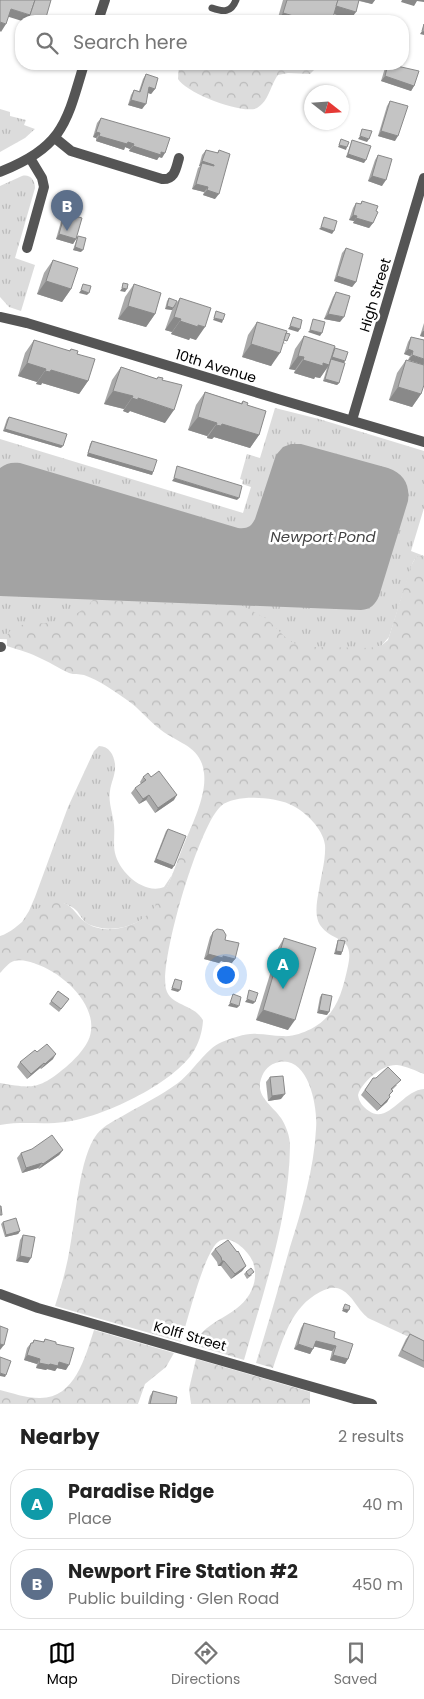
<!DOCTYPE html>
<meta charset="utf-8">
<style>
body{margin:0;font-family:Poppins,sans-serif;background:#f6f6f6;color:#222}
.compass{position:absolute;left:304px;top:85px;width:45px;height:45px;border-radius:50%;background:#fff;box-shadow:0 1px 4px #0004;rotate:107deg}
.you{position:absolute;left:225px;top:974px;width:18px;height:18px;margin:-12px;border:4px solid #fff;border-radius:50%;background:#1a73e8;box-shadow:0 0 0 8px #1a73e833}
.badge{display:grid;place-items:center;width:32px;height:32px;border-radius:50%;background:#000;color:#fff;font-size:16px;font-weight:700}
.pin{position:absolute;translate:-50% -41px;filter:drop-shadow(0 1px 2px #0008)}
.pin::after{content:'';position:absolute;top:26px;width:18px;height:15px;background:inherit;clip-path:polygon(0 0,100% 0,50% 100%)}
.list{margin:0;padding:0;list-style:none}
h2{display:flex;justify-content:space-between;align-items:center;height:65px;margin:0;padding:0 20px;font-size:21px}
h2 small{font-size:16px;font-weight:400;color:#767676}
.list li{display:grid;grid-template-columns:32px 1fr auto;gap:15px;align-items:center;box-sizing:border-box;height:70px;margin:0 10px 10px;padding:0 10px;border:1px solid #e0e0e0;border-radius:20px}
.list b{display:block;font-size:19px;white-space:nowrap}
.list p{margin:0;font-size:16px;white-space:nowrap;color:#767676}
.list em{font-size:16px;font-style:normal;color:#767676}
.icon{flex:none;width:28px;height:28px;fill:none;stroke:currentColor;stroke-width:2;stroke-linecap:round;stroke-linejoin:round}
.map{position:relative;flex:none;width:424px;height:1404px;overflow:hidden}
.search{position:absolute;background:#fff;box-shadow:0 1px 4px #0004;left:15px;right:15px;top:15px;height:55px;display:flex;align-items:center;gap:12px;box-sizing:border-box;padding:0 18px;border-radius:20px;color:#767676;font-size:19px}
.sheet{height:225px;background:#fff}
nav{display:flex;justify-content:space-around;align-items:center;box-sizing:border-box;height:70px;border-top:1px solid #e0e0e0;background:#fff;font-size:14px;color:#767676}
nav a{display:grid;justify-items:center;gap:2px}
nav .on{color:#000}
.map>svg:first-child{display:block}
.grass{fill:url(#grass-tufts)}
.forest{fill:url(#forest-crowns)}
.water{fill:#a3a3a3}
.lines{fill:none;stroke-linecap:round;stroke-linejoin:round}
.service{stroke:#555;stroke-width:7}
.minor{stroke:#555;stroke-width:10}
.tertiary{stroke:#555;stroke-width:10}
.wall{fill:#a9a9a9}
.shaded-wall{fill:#898989}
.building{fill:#c4c4c4;stroke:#898989}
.labels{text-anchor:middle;stroke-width:5;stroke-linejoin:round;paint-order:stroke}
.street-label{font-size:14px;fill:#000;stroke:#fff}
.water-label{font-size:15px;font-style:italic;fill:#444;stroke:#fff}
</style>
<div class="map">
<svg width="424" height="1404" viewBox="0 0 424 1404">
<defs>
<pattern id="grass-tufts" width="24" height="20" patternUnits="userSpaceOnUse" patternTransform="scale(1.25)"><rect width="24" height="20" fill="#dcdcdc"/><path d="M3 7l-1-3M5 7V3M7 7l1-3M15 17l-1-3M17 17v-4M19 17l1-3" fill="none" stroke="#bbb"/></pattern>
<pattern id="forest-crowns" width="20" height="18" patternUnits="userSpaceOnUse" patternTransform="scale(1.25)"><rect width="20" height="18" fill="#dcdcdc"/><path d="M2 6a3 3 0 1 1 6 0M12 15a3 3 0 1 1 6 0" fill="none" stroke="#bbb"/></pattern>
</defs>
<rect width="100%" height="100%" fill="#fff"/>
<g class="grass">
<polygon points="0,109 10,112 10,116 26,120 24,125 35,129 25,138 0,152"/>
<path d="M 22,176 C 30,174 35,180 35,188 L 15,258 L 35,265 L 21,311 L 9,307 L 0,297 L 0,186 Z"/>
<polygon points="275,408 319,419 424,451 424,508 411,551 424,556 417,556 413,562 389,637 382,645 424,809 380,651 0,639 0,439 243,513 251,487 242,484 243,480 240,479 247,454 260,458"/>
<path d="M 99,746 C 109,746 114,755 115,764 C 116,774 111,782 110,791 C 108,802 113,814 114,825 C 115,834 113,844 115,853 C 119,872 144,895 164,887 L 172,875 C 168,886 164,897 157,906 C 141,926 114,934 90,925 C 83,922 81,916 77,911 C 73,907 68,905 63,903 L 36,911 L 22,922 L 29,911 L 35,897 L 68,807 L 94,751 Z"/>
</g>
<g class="forest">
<path d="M 179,64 L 316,64 L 314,70 L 310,74 L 288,73 L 278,75 C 270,86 269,101 257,108 C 243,115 186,93 178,79 Z"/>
<path d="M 417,556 L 424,556 L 424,1074 C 416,1071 406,1066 397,1065 C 382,1064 362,1082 358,1095 C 359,1102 363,1107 369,1111 C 388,1125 403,1090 424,1089 L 424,1344 L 368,1318 C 357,1309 353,1296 342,1290 C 335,1286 328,1288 320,1292 C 291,1307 283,1339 273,1368 L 256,1363 C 268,1325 279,1286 290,1247 C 302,1209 314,1169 316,1129 C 318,1108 309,1056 279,1062 C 269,1064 264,1070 261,1079 C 255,1096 273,1106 281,1118 C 286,1126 290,1136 290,1146 C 289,1219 264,1290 244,1360 L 194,1345 C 205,1318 241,1317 252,1289 C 256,1280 256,1271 253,1262 C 249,1252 230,1232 218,1242 C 204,1253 187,1322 181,1342 L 55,1306 C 61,1287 67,1267 70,1247 C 76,1217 79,1157 97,1134 C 104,1125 116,1120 126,1114 C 143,1104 162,1095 178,1083 C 194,1071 205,1049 222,1042 C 233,1038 246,1033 257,1034 C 265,1034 274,1036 282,1036 C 293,1037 302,1033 311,1029 C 337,1015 342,993 348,966 C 355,934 333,944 320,925 C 314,916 317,900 319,890 C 321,876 326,859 325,845 C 323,828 304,810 289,804 C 273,797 235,794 221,806 C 199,825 159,961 166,989 C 170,1006 197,1005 203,1021 C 202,1033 199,1043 192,1054 C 170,1085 103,1117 65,1122 C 44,1125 22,1121 0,1125 L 0,1083 C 34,1089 39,1089 66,1067 C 74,1060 83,1051 88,1041 C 103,1009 64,973 36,964 C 31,962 20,959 14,961 C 9,962 4,969 0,973 L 0,936 C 21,930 35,901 58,902 C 72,903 75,914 84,921 C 98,933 120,930 135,923 C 164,909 171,876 182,849 C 191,827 207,796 204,773 C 201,746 179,744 161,730 C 149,721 139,708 127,700 C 114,691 99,680 84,675 C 79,674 74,675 69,673 C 60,669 51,663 42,659 C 31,653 19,650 7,646 C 7,640 6,634 10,631 C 20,621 40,625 52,622 C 68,619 83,612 93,600 L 243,606 L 267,619 L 284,636 L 293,643 L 313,647 L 370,648 L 382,645 L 388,640 L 410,569 L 413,562 Z"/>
<path d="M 94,1330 L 174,1353 L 166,1367 L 145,1384 L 138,1404 L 0,1404 L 0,1390 C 12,1393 26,1398 39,1398 C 75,1399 85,1357 94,1330 Z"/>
<polygon points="196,1359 310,1392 310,1404 191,1404 189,1389"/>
</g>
<path class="water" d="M 291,444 L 301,444 L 388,468 C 404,474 410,484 408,501 L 379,596 C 375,605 371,609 361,610 L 0,596 L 0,468 C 6,463 12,462 20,463 L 238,528 C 247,529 251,527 255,519 L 276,455 L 283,447 Z"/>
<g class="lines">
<path class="service" d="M 212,8 C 223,12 231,13 236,0"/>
<g class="minor">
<path d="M 55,138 L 71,151 L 162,179 C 175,180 176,168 179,158"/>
<polyline points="27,248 44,187 42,178 30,158"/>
<polyline points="0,317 27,323 278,399 424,442"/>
<polyline points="352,420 424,178"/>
<polyline points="0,647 1,647"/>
<polyline points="0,1294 38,1308 372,1404"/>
</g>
<g class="tertiary">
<polyline points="98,21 105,0"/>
<path d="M 0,172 C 63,146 66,125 84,64"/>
</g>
</g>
<g class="wall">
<polygon points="283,0 375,0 372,4 359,1 351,19 334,14 332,21 277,21"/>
<polygon points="388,64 414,86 411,91 381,81 385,68"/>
<polygon points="146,74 155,89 151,94 148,93 142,109 128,105 131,95 134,90 139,91 143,79"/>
<polygon points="390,101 395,141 378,136 387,106"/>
<polygon points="101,118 162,158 159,157 157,160 129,151 130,149 125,147 124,150 96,141 96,138 93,137 97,123"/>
<polygon points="352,140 364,163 346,157 351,143"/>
<polygon points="206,150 217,153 219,150 215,199 203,195 204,192 192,189 198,168 200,166 199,166 202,155"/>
<polygon points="378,155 382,186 368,181 375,160"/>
<polygon points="362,201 373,223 369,228 353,223 354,221 349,220 353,208 356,203 360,204"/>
<polygon points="65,213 77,238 78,236 81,252 73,250 77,238 73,244 56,239 62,218"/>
<polygon points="346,248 356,282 352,287 334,281 342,253"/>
<polygon points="53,260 71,289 62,302 37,294 44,273"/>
<polygon points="134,284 155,314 146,327 118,319 125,297"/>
<polygon points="336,292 340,322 324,319 333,297"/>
<polygon points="169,298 175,305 180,298 196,340 190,338 189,340 171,334 172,332 165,330 172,310 165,309 167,301"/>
<polygon points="257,322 286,344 283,343 271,366 242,357 248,335"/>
<polygon points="424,323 424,337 420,336"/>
<polygon points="304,336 334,350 344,363 339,383 337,385 323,381 327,368 320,378 315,377 314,379 294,373 295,370 289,369 295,349"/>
<polygon points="411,337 424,340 408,360 410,356 404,354 408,342"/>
<polygon points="34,340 69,351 71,349 77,354 88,381 79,394 42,383 41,385 36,384 37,382 18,376 25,353"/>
<polygon points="406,360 421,394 412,407 389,400 397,373"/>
<polygon points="121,367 157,379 158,377 162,380 165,423 130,411 128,413 123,411 124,409 104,404 112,380"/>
<polygon points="205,392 241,403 243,401 247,405 259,435 250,448 214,437 212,439 207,438 207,436 188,430 196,405"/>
<polygon points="9,417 61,448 3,431 7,419"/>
<polygon points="92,441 153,472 152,475 87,456 90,444"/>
<polygon points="143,777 151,777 174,800 155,813 146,800 139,804 131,793 135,788 141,784 140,782"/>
<polygon points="168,829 172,869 154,862 166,831"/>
<polygon points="213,932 225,940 235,959 231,964 221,961 219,963 204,959 210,937"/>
<polygon points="284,938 288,1030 256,1020 278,948"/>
<polygon points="338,940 342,952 341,955 334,954 337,943"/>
<polygon points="58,991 69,999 59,1012 49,1004"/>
<polygon points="322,994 327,1015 317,1013 320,997"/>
<polygon points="37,1052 53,1059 41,1069 40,1068 27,1079 17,1067 20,1062"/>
<polygon points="270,1077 281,1099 268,1101 266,1082"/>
<polygon points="373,1078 397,1085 392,1090 387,1102 377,1111 361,1095"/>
<polygon points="63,1150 59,1155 39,1169 38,1168 22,1173 17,1158 21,1153"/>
<polygon points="3,1222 20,1231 18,1234 5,1237 1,1224"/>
<polygon points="23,1235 28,1263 16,1261 20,1240"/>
<polygon points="215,1249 246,1266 242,1271 231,1279 221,1266 218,1266 217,1262 211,1254"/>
<polygon points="246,1272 252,1275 247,1279 244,1274"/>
<polygon points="304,1323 334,1338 348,1359 345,1364 330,1360 332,1351 314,1346 310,1354 294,1349 301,1328"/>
<polygon points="410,1334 424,1341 424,1368 398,1356 406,1339"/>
<polygon points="45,1339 56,1344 66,1370 57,1368 55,1371 47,1369 46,1370 36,1368 37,1364 24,1360 27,1348 31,1343 32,1343 34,1340 43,1342"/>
<polygon points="153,1391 176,1404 148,1404 150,1396"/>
</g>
<g class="shaded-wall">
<polygon points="357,0 375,0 372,4"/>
<polygon points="402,0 424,0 424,2 417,1 414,6 401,2"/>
<polygon points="335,6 356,12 351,19 330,13"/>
<polygon points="11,9 30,15 42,21 22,21 6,16"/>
<polygon points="283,13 311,21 277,21"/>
<polygon points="0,22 6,24 1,32 0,31"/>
<polygon points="422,31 424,32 424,35 420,34"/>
<polygon points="385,76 414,86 411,91 381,81"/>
<polygon points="149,87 155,89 151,94 146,92"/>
<polygon points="131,100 146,104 142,109 128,105"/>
<polygon points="381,131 398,136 395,141 378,136"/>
<polygon points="96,132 100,133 96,138 93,137"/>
<polygon points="99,136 128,142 134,144 130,149 125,147 124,150 96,141"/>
<polygon points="360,136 369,139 367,142 358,139"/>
<polygon points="339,145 347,147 346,150 338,147"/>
<polygon points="133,146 161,152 165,153 162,158 159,157 157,160 129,151"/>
<polygon points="348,154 366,160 364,163 346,157"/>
<polygon points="202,161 214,165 211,170 202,163 200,166 199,166"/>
<polygon points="372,176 386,180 382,186 368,181"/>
<polygon points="196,184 208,187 204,192 192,189"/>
<polygon points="207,190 219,194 215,199 203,195"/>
<polygon points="353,215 357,216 354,221 349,220"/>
<polygon points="356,218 373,223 369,228 353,223"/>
<polygon points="321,227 334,231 332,234 319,229"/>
<polygon points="59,234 76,239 73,244 56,239"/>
<polygon points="75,247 83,250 81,252 73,250"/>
<polygon points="337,276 356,282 352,287 334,281"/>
<polygon points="46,281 71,289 62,302 37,294"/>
<polygon points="122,288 127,289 125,292 120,291"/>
<polygon points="81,290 89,293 87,295 79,293"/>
<polygon points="128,306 155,314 146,327 118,319"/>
<polygon points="167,306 173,308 172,310 165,309"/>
<polygon points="328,314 344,317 340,322 324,319"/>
<polygon points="174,317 181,319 172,332 165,330"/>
<polygon points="214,318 223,320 222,323 213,320"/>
<polygon points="180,321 198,325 205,327 196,340 190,338 189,340 171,334"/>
<polygon points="290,326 300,329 298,332 288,329"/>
<polygon points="310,330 322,333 320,336 308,332"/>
<polygon points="423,331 424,331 424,337 420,336"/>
<polygon points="251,344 280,353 271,366 242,357"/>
<polygon points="408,349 413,351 410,356 404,354"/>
<polygon points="412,355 424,359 424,365 408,360"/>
<polygon points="298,356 304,357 295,370 289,369"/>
<polygon points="332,357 345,361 343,364 331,360"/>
<polygon points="303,360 323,363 329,365 320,378 315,377 314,379 294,373"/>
<polygon points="27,363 46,369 37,382 18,376"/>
<polygon points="51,370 88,381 79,394 42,383 41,385 36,384 45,371"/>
<polygon points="325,379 339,383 337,385 323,381"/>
<polygon points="398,387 421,394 412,407 389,400"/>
<polygon points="113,391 133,396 124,409 104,404"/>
<polygon points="132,398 138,398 174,410 165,423 130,411 128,413 123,411"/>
<polygon points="198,417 217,423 207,436 188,430"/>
<polygon points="222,424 259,435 250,448 214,437 212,439 207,438 216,425"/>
<polygon points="5,429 63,446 61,448 3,431"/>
<polygon points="88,453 153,472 152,475 87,456"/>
<polygon points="174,478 239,498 237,500 172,481"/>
<polygon points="149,795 146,800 139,804 143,799"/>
<polygon points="177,795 174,800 155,813 158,808"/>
<polygon points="156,859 174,866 172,869 154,862"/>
<polygon points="336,951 342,952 341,955 334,954"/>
<polygon points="208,954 223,956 235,959 231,964 221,961 219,963 204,959"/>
<polygon points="172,988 180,990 178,992 171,990"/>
<polygon points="247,999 255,1002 253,1004 245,1002"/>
<polygon points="230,1003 239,1006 237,1008 228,1006"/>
<polygon points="263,1010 295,1020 288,1030 256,1020"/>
<polygon points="319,1010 329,1012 327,1015 317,1013"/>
<polygon points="56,1054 53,1059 41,1069 45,1064"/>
<polygon points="44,1063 40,1068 27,1079 31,1074"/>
<polygon points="285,1094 281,1099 268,1101 272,1096"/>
<polygon points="390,1097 387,1102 377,1111 381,1106"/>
<polygon points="63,1150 59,1155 39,1169 43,1164"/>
<polygon points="42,1163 38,1168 22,1173 26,1168"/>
<polygon points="20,1231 18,1234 5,1237 6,1235"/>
<polygon points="20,1256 31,1258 28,1263 16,1261"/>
<polygon points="222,1261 224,1261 221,1266 218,1266"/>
<polygon points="246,1266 242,1271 231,1279 235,1274"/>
<polygon points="343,1309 349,1310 347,1313 342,1311"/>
<polygon points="316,1341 336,1346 332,1351 312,1346"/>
<polygon points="0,1344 4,1345 0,1350"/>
<polygon points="298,1344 313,1349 310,1354 294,1349"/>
<polygon points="27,1355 40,1359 37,1364 24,1360"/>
<polygon points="333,1355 348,1359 345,1364 330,1360"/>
<polygon points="59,1362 69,1365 66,1370 57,1368 55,1371 47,1369 46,1370 36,1368 39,1363 50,1364"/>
<polygon points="0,1373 6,1375 5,1377 0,1376"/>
</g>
<g class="building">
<polygon points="0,0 35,0 30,15 11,9 6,24 0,22"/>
<polygon points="35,0 51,0 45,21 42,21 28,17 30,15"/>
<polygon points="287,0 338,0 332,21 311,21 283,13"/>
<polygon points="338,0 359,0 356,12 336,6"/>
<polygon points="424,24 424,32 422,31"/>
<polygon points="388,64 419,71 414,86 385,76"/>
<polygon points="146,74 158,78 155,89 149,87 146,104 131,100 134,90 140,92"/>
<polygon points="390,101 408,106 398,136 381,131"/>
<polygon points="101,118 170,138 165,153 161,152 161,155 133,146 134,144 128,142 127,144 99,136 100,133 96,132"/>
<polygon points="362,129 372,131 369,139 360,136"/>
<polygon points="341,139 349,142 347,147 339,145"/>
<polygon points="352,140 371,146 366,160 348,154"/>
<polygon points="206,150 218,153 219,150 230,154 219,194 207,190 208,187 196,184 202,163 214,166 214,165 202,161"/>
<polygon points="378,155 392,159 386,180 372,176"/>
<polygon points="362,201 378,206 376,211 378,212 373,223 356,218 357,216 353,215 356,203 361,204"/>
<polygon points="65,213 82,218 76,239 59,234"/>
<polygon points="324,217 337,221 334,231 321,227"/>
<polygon points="78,236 86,238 83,250 75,247"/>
<polygon points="346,248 363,254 356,282 337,276"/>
<polygon points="53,260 78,268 71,289 46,281"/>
<polygon points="123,283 128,284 127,289 122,288"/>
<polygon points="83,284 91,286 89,293 81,290"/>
<polygon points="134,284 161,293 155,314 128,306"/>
<polygon points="336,292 350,296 344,317 328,314"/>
<polygon points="169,298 177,301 175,305 173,308 167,306"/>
<polygon points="180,298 211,308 205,327 198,325 198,327 180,321 181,319 174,317"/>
<polygon points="216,311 225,314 223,320 214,318"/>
<polygon points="293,317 302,320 300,329 290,326"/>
<polygon points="313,319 325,322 322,333 310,330"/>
<polygon points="257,322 287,331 280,353 251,344"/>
<polygon points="286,333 290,334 287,341 284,340"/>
<polygon points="304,336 335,346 329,365 323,363 323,366 303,360 304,357 298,356"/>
<polygon points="411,337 424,340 424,359 412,355 413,351 408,349"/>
<polygon points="34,340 70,351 71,349 78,351 77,354 95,359 88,381 51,370 50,372 45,371 46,369 27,363"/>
<polygon points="335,348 348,352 345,361 332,357"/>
<polygon points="331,359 345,363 339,383 325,379"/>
<polygon points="406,360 424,365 424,385 421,394 398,387"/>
<polygon points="121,367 157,379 158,377 163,378 162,380 182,385 174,410 138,398 138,400 132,398 133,396 113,391"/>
<polygon points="205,392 242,404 243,401 248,403 247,405 266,411 259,435 222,424 221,426 216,425 217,423 198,417"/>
<polygon points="9,417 67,434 63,446 5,429"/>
<polygon points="92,441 157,460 153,472 88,453"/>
<polygon points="177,466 242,486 239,498 174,478"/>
<polygon points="159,771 177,795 158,808 149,795 143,799 135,788 146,780 143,777 148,773 151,777"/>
<polygon points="168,829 186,836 174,866 156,859"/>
<polygon points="217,929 223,930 226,935 225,940 239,943 235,959 223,956 223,958 208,954 213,932"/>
<polygon points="284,938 316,948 295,1020 263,1010"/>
<polygon points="338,940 345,941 342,952 336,951"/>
<polygon points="175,979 182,981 180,990 172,988"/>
<polygon points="249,990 258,993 255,1002 247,999"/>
<polygon points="58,991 69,999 61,1009 51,1001"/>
<polygon points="233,994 241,997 239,1006 230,1003"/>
<polygon points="322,994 332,996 329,1012 319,1010"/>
<polygon points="47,1044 56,1054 45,1064 44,1063 31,1074 20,1062 35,1050 37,1052"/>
<polygon points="388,1067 401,1080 391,1089 393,1091 389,1095 390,1097 381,1106 365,1090 373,1078 376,1078"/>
<polygon points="283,1076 285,1094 272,1096 270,1077"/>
<polygon points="52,1135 63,1150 43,1164 42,1163 26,1168 21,1153 32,1149"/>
<polygon points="0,1206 1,1206 2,1215 0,1215"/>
<polygon points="16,1218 20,1231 6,1235 3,1222"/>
<polygon points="23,1235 35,1237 31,1258 20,1256"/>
<polygon points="228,1240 237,1252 238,1251 246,1266 235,1274 224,1261 222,1261 221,1257 215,1249"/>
<polygon points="251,1268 254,1272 249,1276 246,1272"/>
<polygon points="345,1304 350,1306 349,1310 343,1309"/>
<polygon points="304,1323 335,1332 334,1338 353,1344 348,1359 333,1355 336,1346 316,1341 313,1349 298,1344"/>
<polygon points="0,1326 8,1329 4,1345 0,1344"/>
<polygon points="410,1334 424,1341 424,1361 402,1350"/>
<polygon points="45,1339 56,1342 56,1344 74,1348 69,1365 59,1362 58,1366 50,1364 49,1365 39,1363 40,1359 27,1355 31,1343 33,1343 34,1340 44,1342"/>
<polygon points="0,1357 11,1361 6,1375 0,1373"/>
<polygon points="153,1391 177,1397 176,1404 150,1404"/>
</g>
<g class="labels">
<g class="street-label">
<text transform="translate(375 295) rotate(-73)" y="5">High Street</text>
<text transform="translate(216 366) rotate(17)" y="5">10th Avenue</text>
<text transform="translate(190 1336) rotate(16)" y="5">Kolff Street</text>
</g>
<g class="water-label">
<text x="323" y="542">Newport Pond</text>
</g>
</g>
</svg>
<svg class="compass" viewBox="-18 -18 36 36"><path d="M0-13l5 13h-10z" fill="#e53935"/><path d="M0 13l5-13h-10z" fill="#767676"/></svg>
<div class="you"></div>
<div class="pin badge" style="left:283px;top:989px;background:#0f9aa8">A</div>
<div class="pin badge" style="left:67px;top:231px;background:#5c6f8a">B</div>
<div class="search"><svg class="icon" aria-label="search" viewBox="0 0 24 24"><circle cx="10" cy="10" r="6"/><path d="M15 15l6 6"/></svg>Search here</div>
</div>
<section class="sheet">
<h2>Nearby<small>2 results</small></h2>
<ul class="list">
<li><span class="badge" style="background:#0f9aa8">A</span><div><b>Paradise Ridge</b><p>Place</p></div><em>40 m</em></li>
<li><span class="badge" style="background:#5c6f8a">B</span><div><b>Newport Fire Station #2</b><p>Public building · Glen Road</p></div><em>450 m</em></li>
</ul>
</section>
<nav>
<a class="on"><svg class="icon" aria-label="map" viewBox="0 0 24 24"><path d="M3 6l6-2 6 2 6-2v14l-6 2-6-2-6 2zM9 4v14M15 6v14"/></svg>Map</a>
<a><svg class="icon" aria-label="directions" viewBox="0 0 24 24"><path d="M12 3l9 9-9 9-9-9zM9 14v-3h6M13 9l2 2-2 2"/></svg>Directions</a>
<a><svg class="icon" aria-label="saved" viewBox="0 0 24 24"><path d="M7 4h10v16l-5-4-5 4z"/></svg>Saved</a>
</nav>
